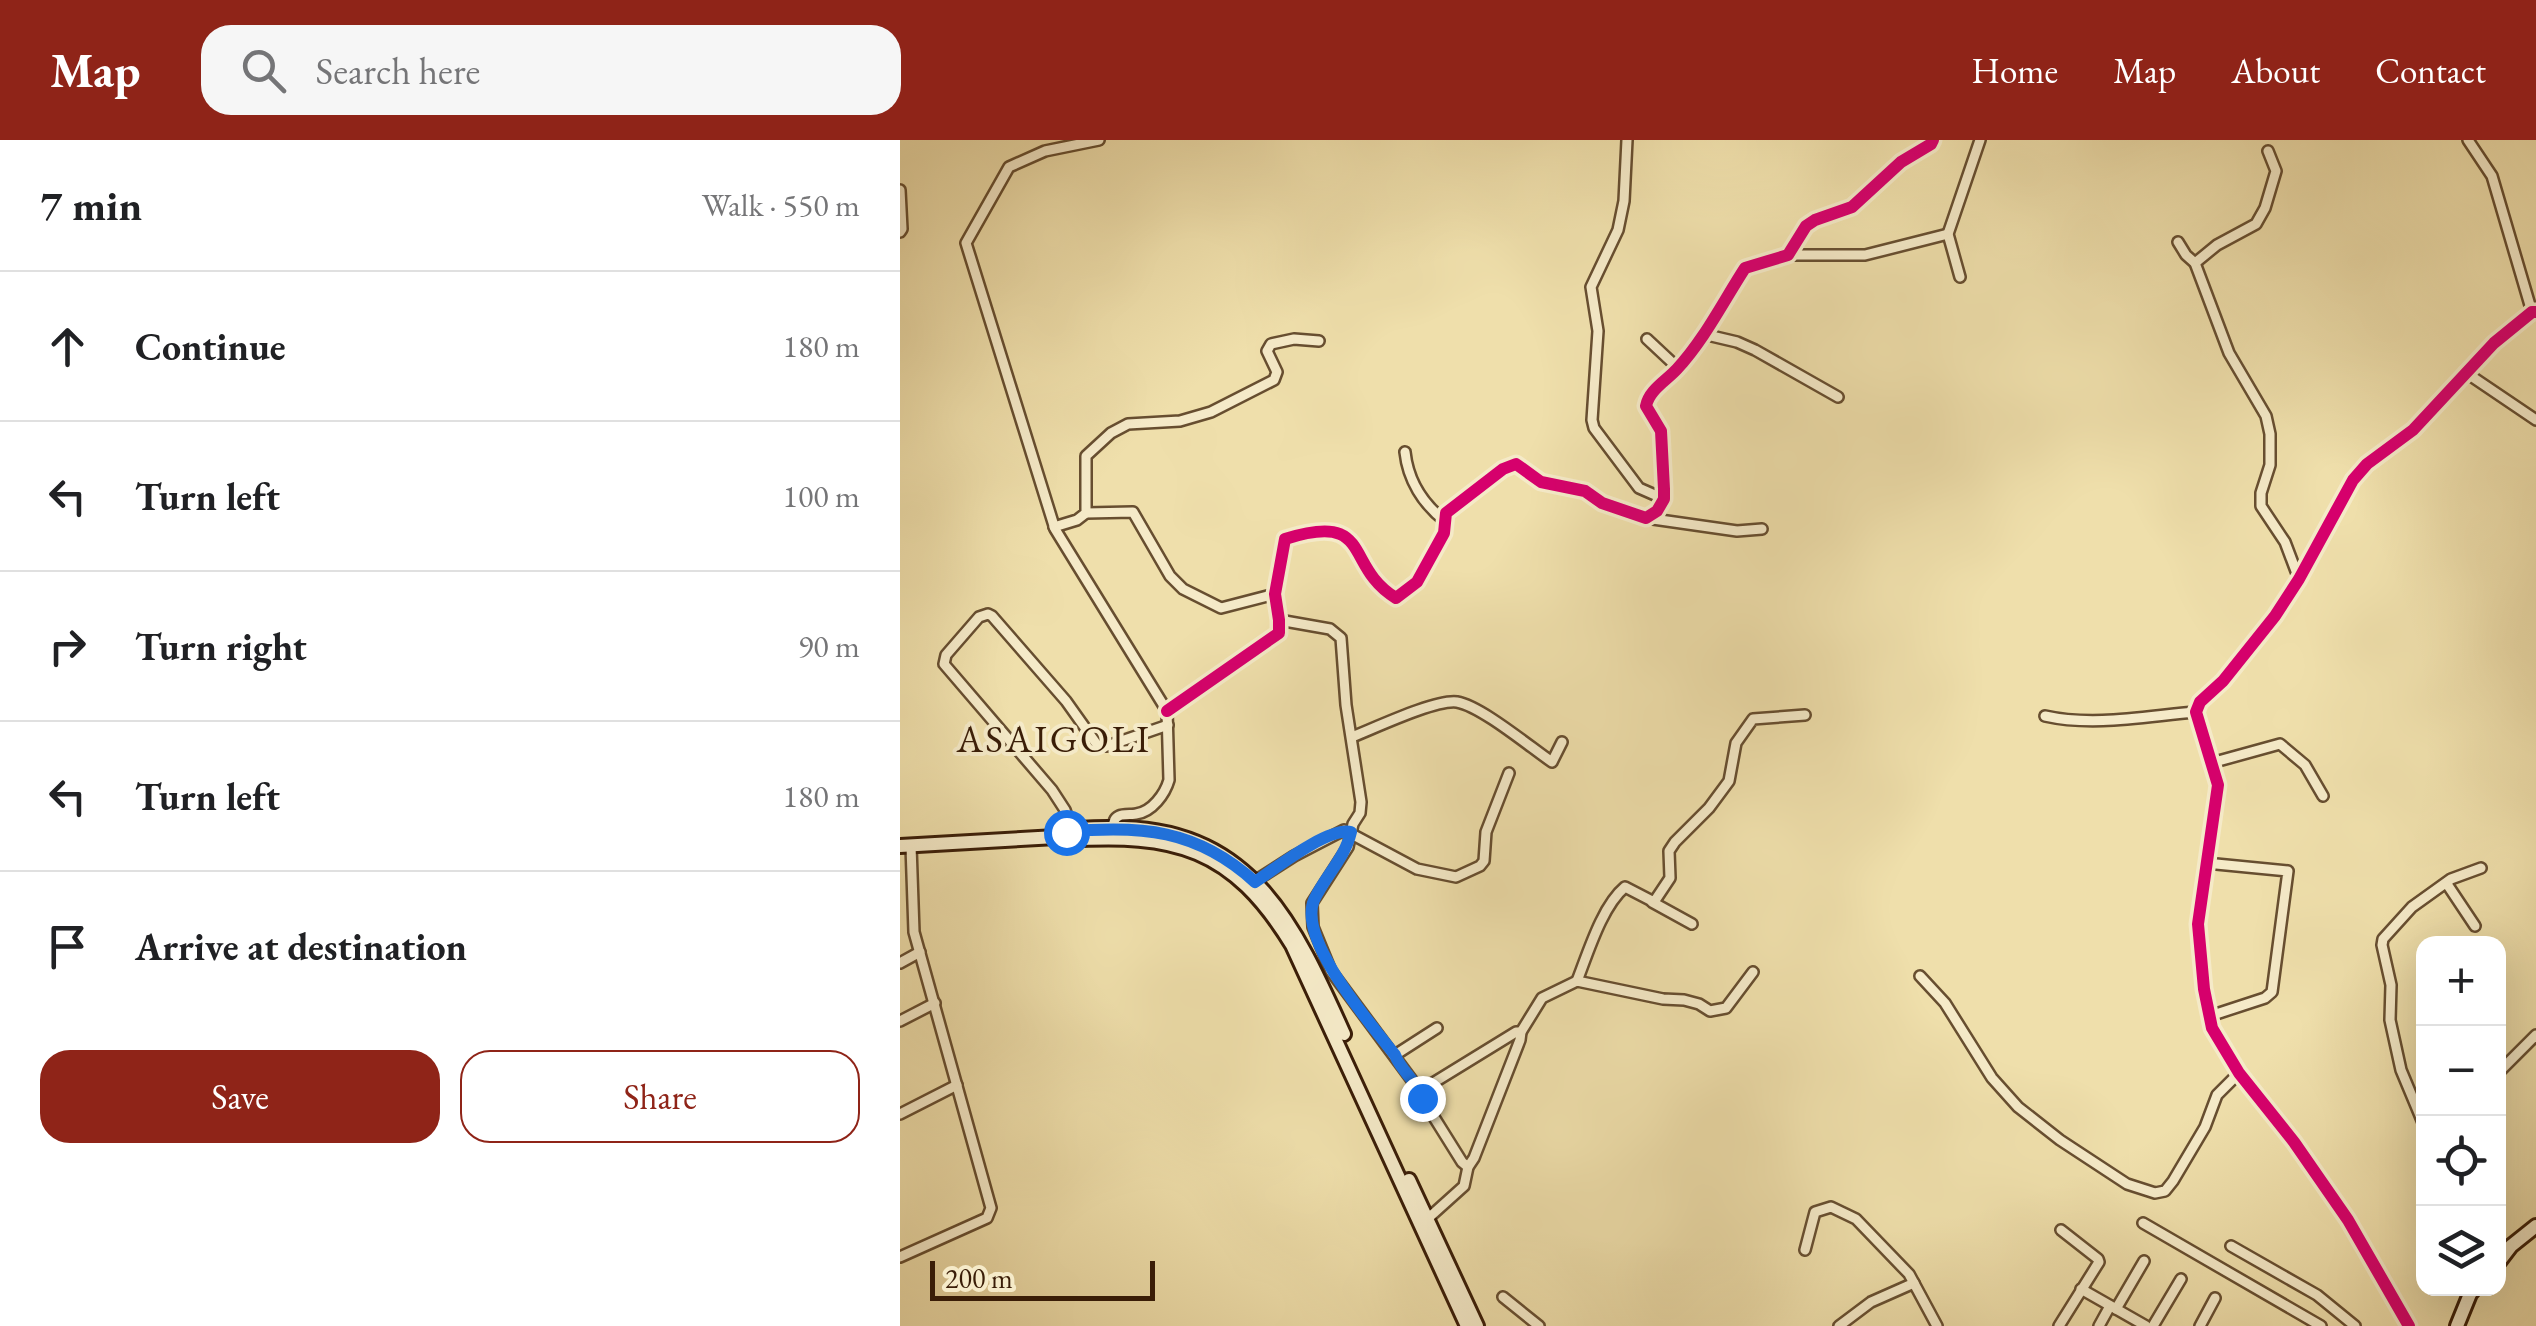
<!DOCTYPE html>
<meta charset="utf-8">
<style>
body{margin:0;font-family:"EB Garamond",serif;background:#f6f6f6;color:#202124}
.controls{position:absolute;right:30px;bottom:30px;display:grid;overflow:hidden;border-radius:20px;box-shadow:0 10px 40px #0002}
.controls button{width:90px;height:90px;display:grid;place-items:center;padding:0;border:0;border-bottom:2px solid #e0e0e0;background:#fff;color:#202124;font:50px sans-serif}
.scale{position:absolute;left:30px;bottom:25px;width:225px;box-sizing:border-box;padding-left:10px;border:5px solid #3a1d07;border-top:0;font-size:28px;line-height:35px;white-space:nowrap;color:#3a1d07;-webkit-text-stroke:8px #f5eac8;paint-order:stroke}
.stop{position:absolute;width:30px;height:30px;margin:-22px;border:8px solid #1a73e8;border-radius:50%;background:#fff}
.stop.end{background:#1a73e8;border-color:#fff;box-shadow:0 2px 10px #0008}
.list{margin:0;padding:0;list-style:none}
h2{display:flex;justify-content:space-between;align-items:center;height:130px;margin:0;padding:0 40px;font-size:42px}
h2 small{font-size:32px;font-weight:400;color:#757577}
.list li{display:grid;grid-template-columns:65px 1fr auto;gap:30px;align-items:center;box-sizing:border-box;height:150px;padding:0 40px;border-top:2px solid #e0e0e0}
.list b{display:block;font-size:38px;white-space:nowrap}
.list em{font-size:32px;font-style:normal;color:#757577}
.actions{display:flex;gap:20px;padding:30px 40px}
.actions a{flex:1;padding:22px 0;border:2px solid #8f2418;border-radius:30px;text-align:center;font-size:35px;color:#8f2418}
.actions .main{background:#8f2418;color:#fff}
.icon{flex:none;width:55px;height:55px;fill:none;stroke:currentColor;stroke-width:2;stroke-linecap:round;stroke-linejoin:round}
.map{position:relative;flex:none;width:1636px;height:1186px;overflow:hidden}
header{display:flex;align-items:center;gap:60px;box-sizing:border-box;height:140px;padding:0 50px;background:#8f2418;color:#fff}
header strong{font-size:48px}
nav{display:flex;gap:55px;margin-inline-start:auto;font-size:35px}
.search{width:700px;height:90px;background:#f6f6f6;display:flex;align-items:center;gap:25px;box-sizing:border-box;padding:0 35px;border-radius:30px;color:#757577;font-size:38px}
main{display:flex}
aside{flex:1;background:#fff}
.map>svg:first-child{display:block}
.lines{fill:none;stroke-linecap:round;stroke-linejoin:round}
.minor-casing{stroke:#674e30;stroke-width:14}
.secondary-casing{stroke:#3a1d07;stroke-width:18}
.minor{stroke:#f5eac8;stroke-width:9}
.secondary{stroke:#f5eac8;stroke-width:12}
.cycleway-casing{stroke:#f5eac8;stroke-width:19}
.cycleway{stroke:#d6006c;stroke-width:12}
.route{stroke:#1a73e8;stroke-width:12}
.labels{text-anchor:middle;stroke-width:8;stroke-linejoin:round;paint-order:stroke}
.quarter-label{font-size:38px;letter-spacing:2.5px;fill:#3a1d07;stroke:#f5eac8}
</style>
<header>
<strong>Map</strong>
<div class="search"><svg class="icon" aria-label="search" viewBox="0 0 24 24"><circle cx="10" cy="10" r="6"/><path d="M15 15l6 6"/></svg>Search here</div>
<nav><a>Home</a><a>Map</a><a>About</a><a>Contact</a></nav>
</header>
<main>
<aside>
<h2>7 min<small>Walk · 550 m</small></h2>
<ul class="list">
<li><svg class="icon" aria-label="ahead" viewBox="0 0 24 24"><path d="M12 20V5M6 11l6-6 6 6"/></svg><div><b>Continue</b></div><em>180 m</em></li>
<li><svg class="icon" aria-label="left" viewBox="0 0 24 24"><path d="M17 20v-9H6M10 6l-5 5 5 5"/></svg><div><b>Turn left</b></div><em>100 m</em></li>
<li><svg class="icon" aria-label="right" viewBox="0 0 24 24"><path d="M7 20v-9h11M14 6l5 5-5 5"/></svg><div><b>Turn right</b></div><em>90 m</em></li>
<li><svg class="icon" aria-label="left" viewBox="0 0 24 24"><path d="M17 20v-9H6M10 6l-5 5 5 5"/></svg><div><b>Turn left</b></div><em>180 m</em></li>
<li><svg class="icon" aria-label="arrive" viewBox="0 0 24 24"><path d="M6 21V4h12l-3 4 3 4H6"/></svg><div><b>Arrive at destination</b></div></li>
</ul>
<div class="actions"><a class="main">Save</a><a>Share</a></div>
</aside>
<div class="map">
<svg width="1636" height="1186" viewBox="0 0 1636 1186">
<rect width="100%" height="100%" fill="#efdfab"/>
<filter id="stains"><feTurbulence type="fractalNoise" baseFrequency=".002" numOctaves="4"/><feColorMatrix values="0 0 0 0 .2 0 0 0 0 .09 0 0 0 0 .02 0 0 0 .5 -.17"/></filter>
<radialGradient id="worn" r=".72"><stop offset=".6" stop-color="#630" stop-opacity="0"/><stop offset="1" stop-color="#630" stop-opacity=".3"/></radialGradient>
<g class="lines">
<defs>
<g id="minor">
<path d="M 199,0 L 145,11 L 109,27 L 66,103 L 155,389 L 267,571 L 269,640 C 265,654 252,672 236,674 C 233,675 223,674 219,676 C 213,679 214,683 213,690"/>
<polyline points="727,0 724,61 718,90 691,147 698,191 692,280 694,288 739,348 764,359"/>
<polyline points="1568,0 1592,36 1632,172"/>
<polyline points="0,50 2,89 0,92"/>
<polyline points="1278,102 1286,115 1295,123 1329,213 1366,276 1370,294 1370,325 1361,353 1361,366 1385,402 1399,439"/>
<polyline points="888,115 965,115 1048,94"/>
<polyline points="1295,123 1317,105 1356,84 1365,68 1376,31 1368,11"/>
<polyline points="1060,137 1048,94 1080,0"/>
<polyline points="803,194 837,202 855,210 938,257"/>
<polyline points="747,199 778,228"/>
<polyline points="1568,234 1636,280"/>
<path d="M 505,312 C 508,340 523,364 545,381"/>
<polyline points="186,373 233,372 270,436 283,449 321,468 375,454"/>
<polyline points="746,378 837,391 862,389"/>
<polyline points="154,387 177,380 186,373 186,316 211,293 228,284 280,281 311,272 374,240 377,232 367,211 371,204 394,199 419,201"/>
<polyline points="379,480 430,489 441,498 446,565 461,662 460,673 453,684 448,707 412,763 413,787 431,831 520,951 522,958 562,1022 568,1027"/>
<path d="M 267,571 L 379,493 L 379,480 L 375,454 L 385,399 C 474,371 443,426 496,458 L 517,442 L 544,393 L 546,373 L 603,329 L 616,324 L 641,342 L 685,351 L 702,363 L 746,378 L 757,371 L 764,359 L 764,349 L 761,291 L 746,266 C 749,250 766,241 777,229 C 804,200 823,162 845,128 L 888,115 L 906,86 L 915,80 L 952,67 L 1001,22 L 1031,4 L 1033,0"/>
<path d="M 1145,576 C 1194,587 1247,576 1296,572"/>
<path d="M 452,597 C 475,588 536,559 557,562 C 581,566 630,607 652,622 L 662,602"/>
<polyline points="1311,623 1380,604 1405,625 1423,656"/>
<polyline points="172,691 165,670 152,650 44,524 46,515 79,477 88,474 92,476 166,561 198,606 207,606 268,585"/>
<polyline points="1306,723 1388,731 1372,852 1365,858 1310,876"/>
<polyline points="355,741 394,716 444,690 517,729 556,737 580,726 584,721 586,692 609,633"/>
<polyline points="1547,744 1575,786"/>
<polyline points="752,762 792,784"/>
<polyline points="0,823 20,812"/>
<polyline points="1020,836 1045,863 1092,938 1118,967 1160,1000 1227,1044 1255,1053 1265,1051 1273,1041 1305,987 1317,955 1339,933"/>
<path d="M 677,841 C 688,813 702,766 725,747 L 754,762 L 770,738 L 769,711 L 775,702 L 809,668 L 829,641 L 836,603 L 853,579 L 905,575"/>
<polyline points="0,881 35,863"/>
<polyline points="495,915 537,888"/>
<polyline points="1598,933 1636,895"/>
<polyline points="520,951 616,892 621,892"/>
<polyline points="0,974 57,945"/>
<polyline points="1524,985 1501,930 1490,880 1491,845 1482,805 1483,799 1512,767 1551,739 1581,728"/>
<polyline points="524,1082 564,1046 568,1027 574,1018 620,900 621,892 642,858 677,841 763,859 784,860 799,864 810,871 826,868 853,832"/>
<polyline points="1243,1083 1421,1186"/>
<polyline points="1331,1106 1417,1155 1455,1186"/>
<polyline points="905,1110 915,1072 931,1067 956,1079 1009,1134 1037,1186"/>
<polyline points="0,1117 87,1078 91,1068 14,792 11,706"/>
<polyline points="1181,1149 1246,1186"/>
<polyline points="603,1157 639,1186"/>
<polyline points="1216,1169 1244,1121"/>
<polyline points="939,1186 971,1162 1014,1143"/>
<polyline points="1159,1186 1199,1122 1198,1119 1161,1090"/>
<polyline points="1199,1186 1210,1166"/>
<polyline points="1253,1186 1281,1139"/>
<polyline points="1300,1186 1315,1158"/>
<polyline points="1509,1186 1448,1080 1394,1002 1339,933 1312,888 1304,849 1298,784 1318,645 1296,572 1300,562 1323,541 1375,476 1399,439 1453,340 1467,324 1513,290 1594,203 1632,172 1636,172"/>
</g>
<g id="secondary">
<path d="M 156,697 C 174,686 202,688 224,688 C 355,692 397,790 444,894"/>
<path d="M 0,706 L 156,697 L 166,700 C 275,693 332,707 392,805 L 567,1186"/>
<polyline points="509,1040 577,1186"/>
<polyline points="1598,1123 1611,1106 1636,1086"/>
<polyline points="1557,1186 1570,1154 1575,1148"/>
</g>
</defs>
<use href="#minor" class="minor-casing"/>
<use href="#secondary" class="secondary-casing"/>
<use href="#minor" class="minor"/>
<use href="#secondary" class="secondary"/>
<defs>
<g id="cycleway">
<path d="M 267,571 L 379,493 L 379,480 L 375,454 L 385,399 C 474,371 443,426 496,458 L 517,442 L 544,393 L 546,373 L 603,329 L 616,324 L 641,342 L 685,351 L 702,363 L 746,378 L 757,371 L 764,359 L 764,349 L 761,291 L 746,266 C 749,250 766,241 777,229 C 804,200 823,162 845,128 L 888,115 L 906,86 L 915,80 L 952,67 L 1001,22 L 1031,4 L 1033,0"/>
<polyline points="1509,1186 1448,1080 1394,1002 1339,933 1312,888 1304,849 1298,784 1318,645 1296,572 1300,562 1323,541 1375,476 1399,439 1453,340 1467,324 1513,290 1594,203 1632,172 1636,172"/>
</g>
</defs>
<use href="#cycleway" class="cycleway-casing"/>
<use href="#cycleway" class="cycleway"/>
</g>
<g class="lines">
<path class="route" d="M 166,692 C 240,685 297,689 355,742 C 376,728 428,687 451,692 C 445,718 425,736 414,760 C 397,800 471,884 495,915 C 501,931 517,941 522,958"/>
</g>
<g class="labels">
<g class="quarter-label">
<text x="154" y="612">ASAIGOLI</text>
</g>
</g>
<rect width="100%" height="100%" filter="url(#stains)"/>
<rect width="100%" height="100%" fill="url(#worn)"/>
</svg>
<div class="controls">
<button>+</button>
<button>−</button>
<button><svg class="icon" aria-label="locate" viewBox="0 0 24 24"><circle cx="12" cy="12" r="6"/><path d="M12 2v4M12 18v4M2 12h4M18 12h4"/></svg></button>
<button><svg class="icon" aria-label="layers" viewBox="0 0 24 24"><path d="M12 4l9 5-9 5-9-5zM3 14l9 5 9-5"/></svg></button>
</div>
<div class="scale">200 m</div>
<div class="stop" style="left:166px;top:692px"></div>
<div class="stop end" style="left:522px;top:958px"></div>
</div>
</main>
